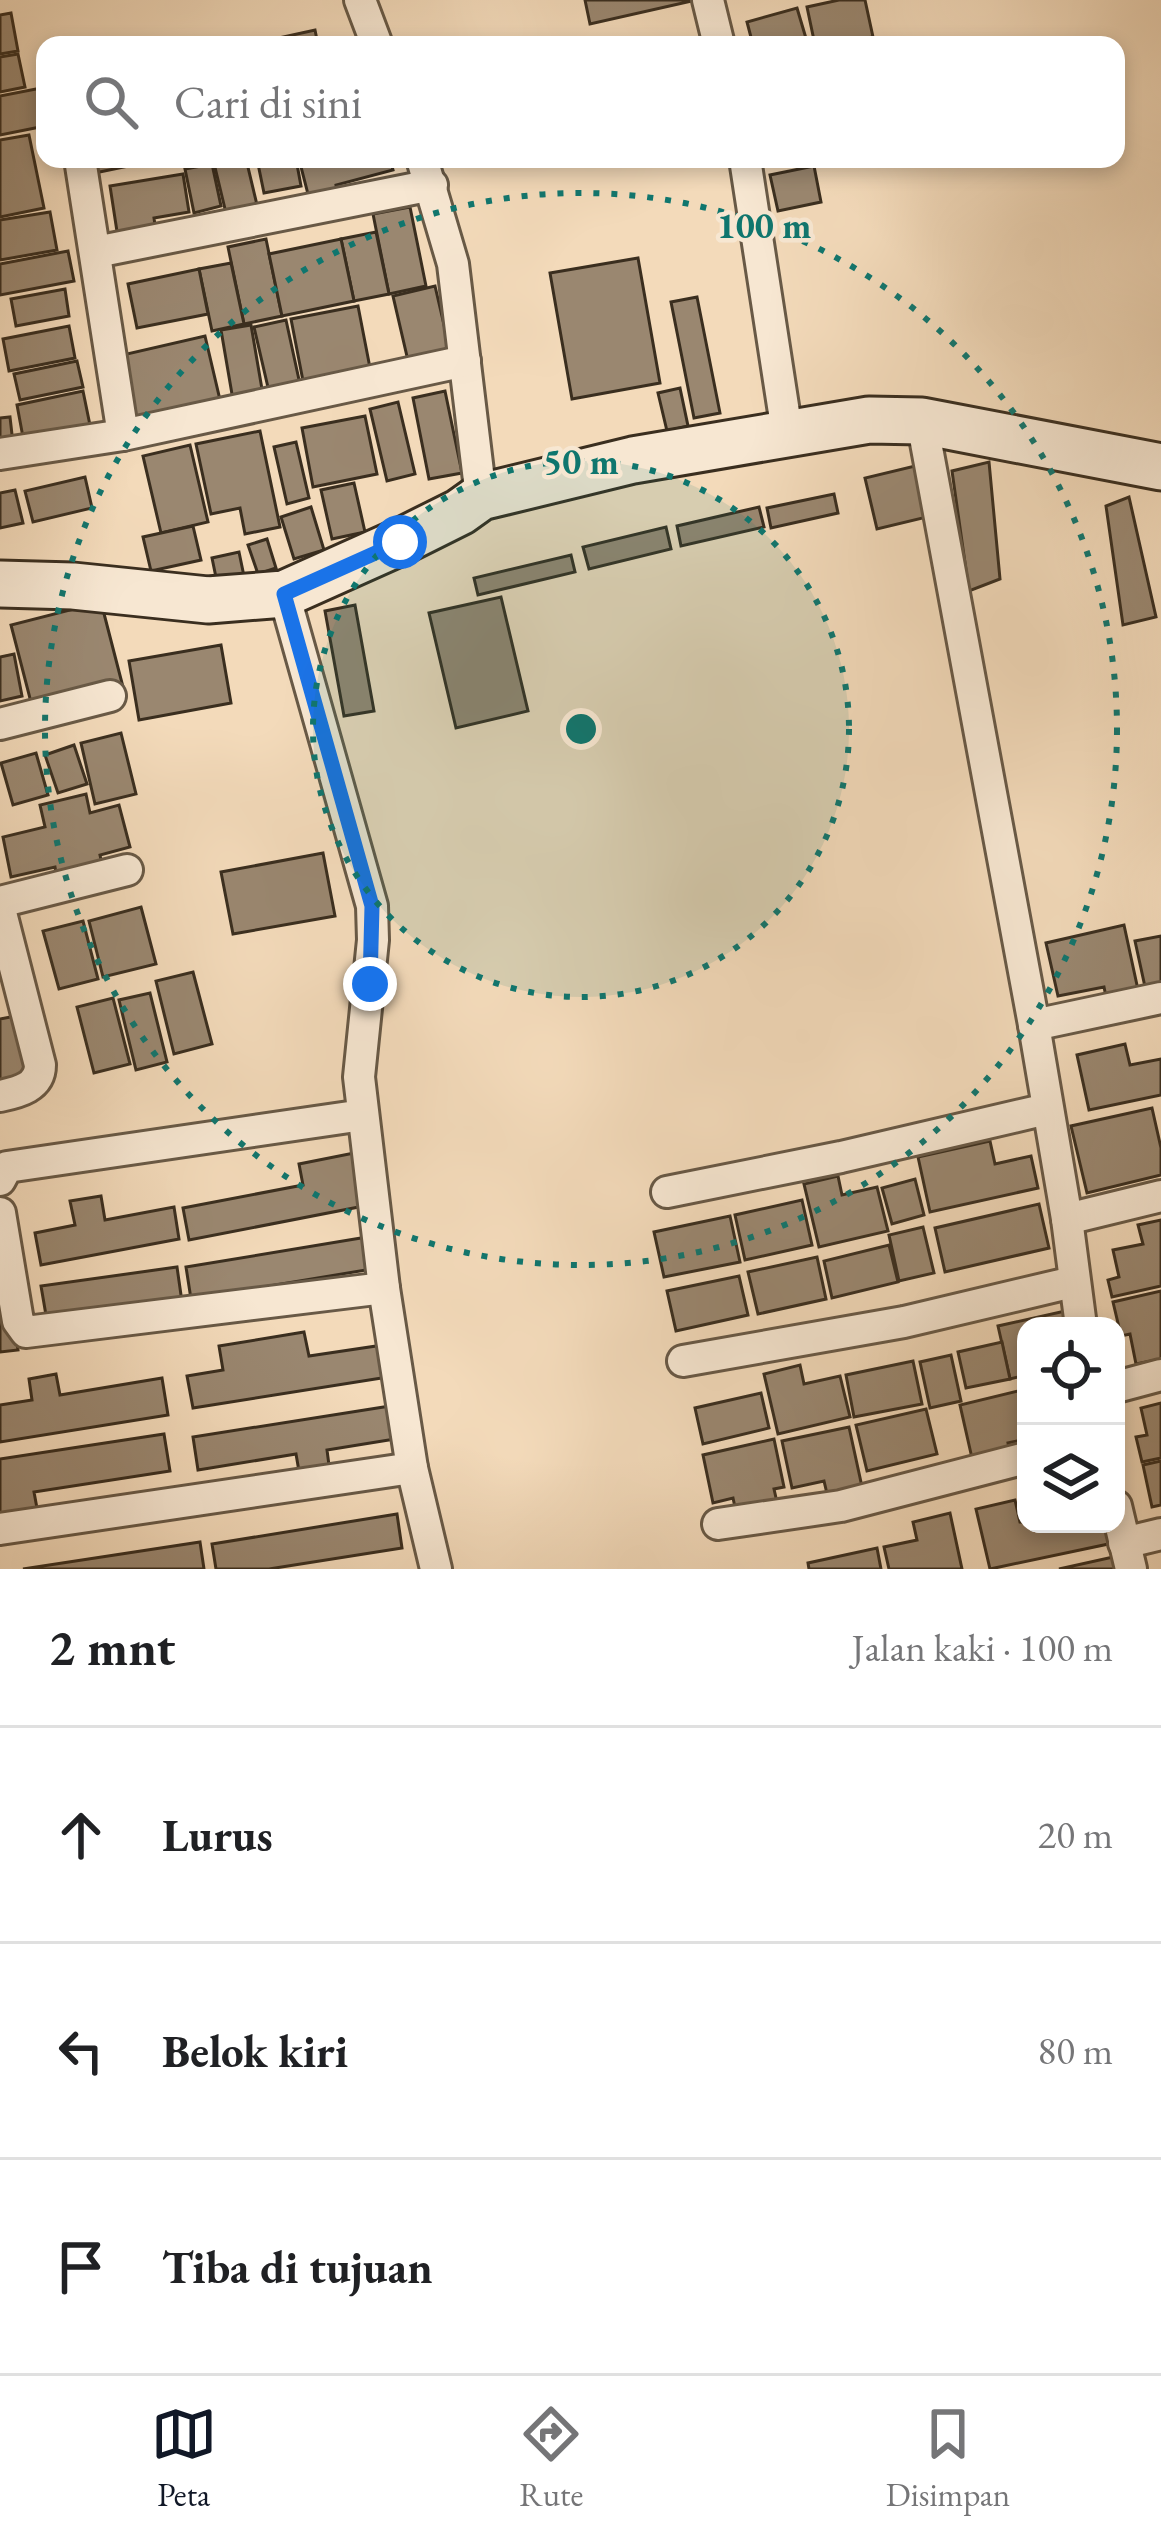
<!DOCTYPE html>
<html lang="id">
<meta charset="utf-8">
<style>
body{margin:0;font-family:"EB Garamond",serif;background:#f6f6f6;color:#202124}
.controls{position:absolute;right:36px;bottom:36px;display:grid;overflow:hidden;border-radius:24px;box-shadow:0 6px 18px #0003}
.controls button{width:108px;height:108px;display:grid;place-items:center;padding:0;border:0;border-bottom:3px solid #e0e0e0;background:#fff;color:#202124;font:60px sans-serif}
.stop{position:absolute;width:36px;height:36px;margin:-27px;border:9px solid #1a73e8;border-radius:50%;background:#fff}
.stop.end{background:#1a73e8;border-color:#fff;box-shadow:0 3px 12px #0008}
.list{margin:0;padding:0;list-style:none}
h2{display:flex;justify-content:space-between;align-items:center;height:156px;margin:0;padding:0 48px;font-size:51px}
h2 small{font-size:39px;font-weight:400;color:#757577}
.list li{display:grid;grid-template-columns:78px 1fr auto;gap:36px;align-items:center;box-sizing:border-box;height:216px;padding:0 48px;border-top:3px solid #e0e0e0}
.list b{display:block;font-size:45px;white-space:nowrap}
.list em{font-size:39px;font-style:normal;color:#757577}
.icon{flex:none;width:66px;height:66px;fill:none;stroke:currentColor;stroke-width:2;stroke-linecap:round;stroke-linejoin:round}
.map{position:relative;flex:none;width:1161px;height:1569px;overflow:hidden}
.search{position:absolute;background:#fff;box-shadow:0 6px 18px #0003;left:36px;right:36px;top:36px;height:132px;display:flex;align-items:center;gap:30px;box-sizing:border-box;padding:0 42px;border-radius:24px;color:#757577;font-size:45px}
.sheet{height:804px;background:#fff}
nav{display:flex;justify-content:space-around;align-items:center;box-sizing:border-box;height:168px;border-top:3px solid #e0e0e0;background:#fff;font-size:33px;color:#757577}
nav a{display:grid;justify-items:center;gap:6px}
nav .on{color:#111827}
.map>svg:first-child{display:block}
.building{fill:#9a8770;stroke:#3a2e1f;stroke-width:3}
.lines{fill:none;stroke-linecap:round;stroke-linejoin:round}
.street-casing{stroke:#685946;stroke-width:36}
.secondary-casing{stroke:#3a2e1f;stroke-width:51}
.street{stroke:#f7e7d2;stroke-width:30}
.secondary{stroke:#f7e7d2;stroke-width:45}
.route{stroke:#1a73e8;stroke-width:15}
.ring{fill:none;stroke:#0f766e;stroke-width:6;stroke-dasharray:6 12}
.centre{fill:#0f766e;stroke:#f7e7d2;stroke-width:6}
.ring-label{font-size:36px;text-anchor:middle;font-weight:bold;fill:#0f766e;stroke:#f7e7d2;stroke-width:9;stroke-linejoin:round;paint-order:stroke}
</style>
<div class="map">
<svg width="1161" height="1569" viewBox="0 0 1161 1569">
<rect width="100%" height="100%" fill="#f3daba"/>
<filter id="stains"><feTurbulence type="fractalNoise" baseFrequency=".00167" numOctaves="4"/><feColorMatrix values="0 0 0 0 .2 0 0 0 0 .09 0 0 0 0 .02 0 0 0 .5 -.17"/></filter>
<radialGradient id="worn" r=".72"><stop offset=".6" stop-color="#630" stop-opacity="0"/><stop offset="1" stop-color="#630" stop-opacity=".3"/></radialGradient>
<g class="building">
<polygon points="585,0 696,0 590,24"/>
<polygon points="839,0 865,0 873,37 815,45 807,7"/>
<polygon points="797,8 808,45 753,45 747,22"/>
<polygon points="11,13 18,51 0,54 0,15"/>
<polygon points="315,30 318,45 280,45 279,38"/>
<polygon points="18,54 25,87 0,92 0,57"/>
<polygon points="41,88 45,126 0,135 0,96"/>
<polygon points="29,135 44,208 0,217 0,140"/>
<polygon points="93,159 132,159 133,165 95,173"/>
<polygon points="213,159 246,159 257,205 226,213"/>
<polygon points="257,159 296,159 301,186 264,193"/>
<polygon points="299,159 390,159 393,170 336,185 337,191 309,198"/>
<polygon points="212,164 221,206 194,213 185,169"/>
<polygon points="814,166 821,202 778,211 770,175"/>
<polygon points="183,174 189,212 154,218 156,232 118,238 110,186"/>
<polygon points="410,207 426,286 389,294 373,214"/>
<polygon points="50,212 57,250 0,260 0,220"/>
<polygon points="376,232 389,294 354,301 341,239"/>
<polygon points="266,239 282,316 244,324 228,247"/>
<polygon points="341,239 354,301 282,316 269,254"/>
<polygon points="68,251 74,281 0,295 0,264"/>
<polygon points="638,258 660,383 572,399 550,273"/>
<polygon points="231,263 244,324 212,331 199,269"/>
<polygon points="199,269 208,314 137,328 128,284"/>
<polygon points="435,286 451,355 409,365 393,296"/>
<polygon points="65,289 69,316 16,326 11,299"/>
<polygon points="697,297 720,413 694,418 671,302"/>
<polygon points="358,306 371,373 304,386 291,319"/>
<polygon points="286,320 301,389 270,396 254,327"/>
<polygon points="251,325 263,395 233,400 221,330"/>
<polygon points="69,326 75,358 9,371 3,339"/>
<polygon points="205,336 220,400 133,420 118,356"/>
<polygon points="77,361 83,387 20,400 14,374"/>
<polygon points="680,388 688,426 667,431 658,393"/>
<polygon points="83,391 92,435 25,448 17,405"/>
<polygon points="445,391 462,473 429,479 413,398"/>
<polygon points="398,402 415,474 387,481 370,409"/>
<polygon points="365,416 377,474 313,487 302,428"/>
<polygon points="10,417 14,452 0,453 0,418"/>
<polygon points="260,431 280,527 245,534 240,508 211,514 196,444"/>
<polygon points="296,442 309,498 287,504 274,447"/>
<polygon points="190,445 208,522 161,533 143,456"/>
<polygon points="989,462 1000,579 969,591 952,471"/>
<polygon points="915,466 927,517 877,529 865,478"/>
<polygon points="85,477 92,508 33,522 25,491"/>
<polygon points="354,483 365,532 332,539 321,490"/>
<polygon points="15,490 23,523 0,528 0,493"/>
<polygon points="834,494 838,513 771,528 767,508"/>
<polygon points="1129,497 1156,617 1123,625 1106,506"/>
<polygon points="311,507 324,550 294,559 281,517"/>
<polygon points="759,507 764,527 681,546 677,526"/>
<polygon points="193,526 201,560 151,571 143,537"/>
<polygon points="666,527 671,549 589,569 583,547"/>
<polygon points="267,539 276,568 258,574 248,545"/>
<polygon points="239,552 245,581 218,587 212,558"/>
<polygon points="571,555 575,572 478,595 474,578"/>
<polygon points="501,597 528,711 456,728 429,613"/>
<polygon points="101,602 123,687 33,710 11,625"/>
<polygon points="355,605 374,711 344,716 325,611"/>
<polygon points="221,645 231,703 139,720 129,661"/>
<polygon points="14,654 22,696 0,701 0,657"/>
<polygon points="121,733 136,794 95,804 81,743"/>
<polygon points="74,745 87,784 58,793 45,755"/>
<polygon points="36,753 48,795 13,805 1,763"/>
<polygon points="86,794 90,813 119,805 130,847 100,855 103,869 57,879 55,867 11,877 3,837 45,827 40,805"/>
<polygon points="323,853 335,916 233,934 221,872"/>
<polygon points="141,907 156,964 103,977 89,921"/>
<polygon points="83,921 98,979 59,989 43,931"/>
<polygon points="1124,925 1140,999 1108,1006 1104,987 1058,996 1046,943"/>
<polygon points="1161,936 1161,993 1147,996 1135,941"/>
<polygon points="193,972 212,1044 174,1054 156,981"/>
<polygon points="150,993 167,1062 136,1070 119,1000"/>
<polygon points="113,998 130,1064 94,1073 77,1007"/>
<polygon points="26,1014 39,1073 0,1081 0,1019"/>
<polygon points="1125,1044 1130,1065 1161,1059 1161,1095 1089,1110 1077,1055"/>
<polygon points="1152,1108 1161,1148 1161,1175 1087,1193 1071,1126"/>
<polygon points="990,1141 995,1164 1031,1156 1038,1188 930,1212 918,1157"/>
<polygon points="359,1152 369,1205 189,1240 183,1208 303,1185 299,1164"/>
<polygon points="838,1176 842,1195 877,1187 888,1231 819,1247 804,1184"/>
<polygon points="915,1179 924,1215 892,1224 882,1188"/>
<polygon points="101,1196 105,1220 174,1207 179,1239 41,1265 35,1233 75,1225 70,1201"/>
<polygon points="802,1200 812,1245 745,1260 735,1215"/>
<polygon points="1039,1204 1049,1248 945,1272 935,1228"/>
<polygon points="730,1216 740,1262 664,1277 654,1232"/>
<polygon points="1161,1220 1161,1286 1112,1297 1108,1280 1119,1277 1113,1250 1143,1244 1138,1225"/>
<polygon points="923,1227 934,1273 899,1281 889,1235"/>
<polygon points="373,1236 378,1268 191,1299 186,1267"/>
<polygon points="889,1245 898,1282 832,1298 824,1261"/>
<polygon points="817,1257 826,1299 758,1314 748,1272"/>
<polygon points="177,1267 182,1302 47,1321 41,1286"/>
<polygon points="739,1276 748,1315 676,1331 667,1291"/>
<polygon points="1161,1291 1161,1359 1136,1364 1130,1334 1121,1336 1113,1302"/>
<polygon points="13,1309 18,1350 0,1352 0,1310"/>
<polygon points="1065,1311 1068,1326 1026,1326 1026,1375 1010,1379 998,1326"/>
<polygon points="304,1332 309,1356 383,1345 388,1377 193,1408 187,1376 223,1370 219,1346"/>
<polygon points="1002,1342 1010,1379 966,1388 958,1352"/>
<polygon points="951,1355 961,1401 930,1408 920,1362"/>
<polygon points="913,1361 922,1404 854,1417 846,1375"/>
<polygon points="800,1365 804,1384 840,1376 850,1417 778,1434 764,1374"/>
<polygon points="56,1374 60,1395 162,1378 168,1415 0,1442 0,1405 32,1400 29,1379"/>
<polygon points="1026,1389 1026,1439 1008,1443 1011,1458 974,1467 960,1405"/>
<polygon points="761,1393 769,1428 703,1444 695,1408"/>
<polygon points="1161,1403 1161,1458 1142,1462 1136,1437 1147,1435 1141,1408"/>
<polygon points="390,1406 395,1439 327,1450 330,1473 300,1477 296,1454 198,1470 193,1437"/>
<polygon points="926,1409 937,1454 867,1471 856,1425"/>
<polygon points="849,1427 864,1496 829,1502 824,1481 792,1488 782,1441"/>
<polygon points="164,1434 170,1471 34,1492 39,1519 0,1525 0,1459"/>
<polygon points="774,1439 784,1487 774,1489 779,1511 753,1517 750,1504 735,1507 733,1498 713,1503 703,1455"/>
<polygon points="1161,1461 1161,1505 1152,1507 1143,1465"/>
<polygon points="1015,1500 1020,1522 1108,1524 1113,1543 990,1569 976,1509"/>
<polygon points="950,1513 962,1569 889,1569 884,1547 917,1540 913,1522"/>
<polygon points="397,1514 402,1548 269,1569 216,1569 212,1544"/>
<polygon points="200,1542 204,1569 23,1569"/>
<polygon points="877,1548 881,1569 809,1569 808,1563"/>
<polygon points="1113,1557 1116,1569 1059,1569"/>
</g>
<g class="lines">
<defs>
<g id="street">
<polyline points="360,0 377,45"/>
<polyline points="708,0 719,45"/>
<polyline points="80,159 123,435"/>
<polyline points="422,159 453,264 481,497"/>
<polyline points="745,159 787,432"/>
<polyline points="96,252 432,185"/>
<polyline points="922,421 1034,1025 1067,1219 1081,1326"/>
<polyline points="0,454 123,435 465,361"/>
<polyline points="284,594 372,906 373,940 359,1077 384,1288 412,1468 436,1569"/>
<polyline points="0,724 110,696"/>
<polyline points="0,902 127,870"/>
<path d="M 0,909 L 40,1065 C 40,1087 19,1092 0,1096"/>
<polyline points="1034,1025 1161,998"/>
<polyline points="0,1180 7,1167 363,1115"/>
<polyline points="667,1192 841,1157 1047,1109"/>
<polyline points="0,1213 18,1321 26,1332 384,1288"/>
<polyline points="1067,1219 1161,1196"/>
<polyline points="683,1361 904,1322 1073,1282"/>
<polyline points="1116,1387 1161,1375"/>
<polyline points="1116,1506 1131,1569"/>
<polyline points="718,1524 841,1506 1026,1458"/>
<polyline points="0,1529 412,1468"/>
<polyline points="1124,1543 1161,1534"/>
</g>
<polyline id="secondary" points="0,584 73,586 208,600 284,594 400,542 460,512 481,497 633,460 869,420 922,421 1161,467"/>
</defs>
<use href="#street" class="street-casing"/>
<use href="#secondary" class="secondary-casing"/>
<use href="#street" class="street"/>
<use href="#secondary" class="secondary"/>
</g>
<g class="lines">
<polyline class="route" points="370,984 372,906 284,594 400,542"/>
</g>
<circle cx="581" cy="729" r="268" fill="#0f766e" fill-opacity=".12"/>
<g class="ring">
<circle cx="581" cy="729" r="268"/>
<circle cx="581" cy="729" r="536"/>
</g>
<circle cx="581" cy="729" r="18" class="centre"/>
<g class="ring-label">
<text x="764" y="238">100 m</text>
<text x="581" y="474">50 m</text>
</g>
<rect width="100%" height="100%" filter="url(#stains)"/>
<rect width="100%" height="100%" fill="url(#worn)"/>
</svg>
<div class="controls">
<button><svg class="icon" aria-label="locate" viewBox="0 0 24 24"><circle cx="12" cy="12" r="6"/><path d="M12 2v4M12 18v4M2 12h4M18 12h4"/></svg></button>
<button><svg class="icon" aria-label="layers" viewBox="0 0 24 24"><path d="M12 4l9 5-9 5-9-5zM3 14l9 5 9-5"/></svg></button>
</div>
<div class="stop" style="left:400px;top:542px"></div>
<div class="stop end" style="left:370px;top:984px"></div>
<div class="search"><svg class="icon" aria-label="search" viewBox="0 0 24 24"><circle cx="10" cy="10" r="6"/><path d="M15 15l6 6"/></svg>Cari di sini</div>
</div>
<section class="sheet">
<h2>2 mnt<small>Jalan kaki · 100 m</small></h2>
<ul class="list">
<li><svg class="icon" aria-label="ahead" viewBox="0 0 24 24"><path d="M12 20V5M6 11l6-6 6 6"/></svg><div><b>Lurus</b></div><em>20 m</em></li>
<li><svg class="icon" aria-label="left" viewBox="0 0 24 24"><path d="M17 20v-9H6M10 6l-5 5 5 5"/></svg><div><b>Belok kiri</b></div><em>80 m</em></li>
<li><svg class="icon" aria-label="arrive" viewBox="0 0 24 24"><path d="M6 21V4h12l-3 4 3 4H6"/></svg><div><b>Tiba di tujuan</b></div></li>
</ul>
</section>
<nav>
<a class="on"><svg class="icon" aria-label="map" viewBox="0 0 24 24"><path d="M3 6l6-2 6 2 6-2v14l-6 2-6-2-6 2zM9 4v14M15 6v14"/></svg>Peta</a>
<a><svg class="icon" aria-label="directions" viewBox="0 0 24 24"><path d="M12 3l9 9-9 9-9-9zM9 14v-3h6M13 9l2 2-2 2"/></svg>Rute</a>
<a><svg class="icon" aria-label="saved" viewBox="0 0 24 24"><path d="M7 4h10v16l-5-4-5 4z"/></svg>Disimpan</a>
</nav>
